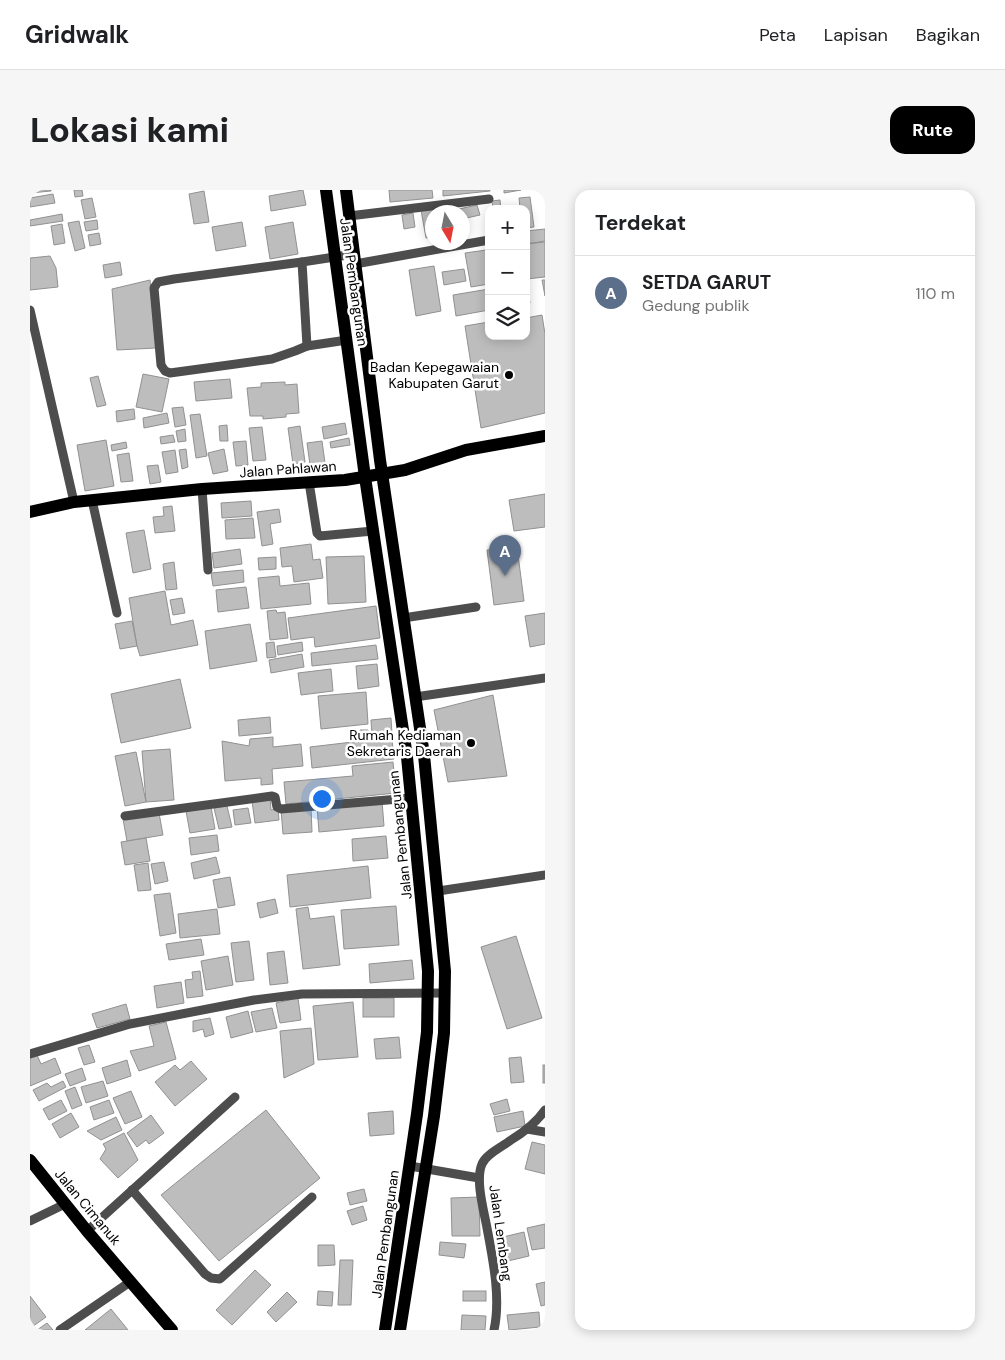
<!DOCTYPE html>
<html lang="id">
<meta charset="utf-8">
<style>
body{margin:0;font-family:"DM Sans",sans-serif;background:#f6f6f6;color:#202124}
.controls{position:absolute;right:15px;top:15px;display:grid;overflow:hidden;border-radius:10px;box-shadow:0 2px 12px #0003}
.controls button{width:45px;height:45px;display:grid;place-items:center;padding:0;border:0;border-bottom:1px solid #e0e0e0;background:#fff;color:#202124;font:25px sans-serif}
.compass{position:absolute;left:395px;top:15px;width:45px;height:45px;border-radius:50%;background:#fff;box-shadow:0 2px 12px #0003;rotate:170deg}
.you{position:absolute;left:291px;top:608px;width:18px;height:18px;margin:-12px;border:4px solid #fff;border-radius:50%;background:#1a73e8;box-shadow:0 0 0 8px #1a73e833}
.badge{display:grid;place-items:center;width:32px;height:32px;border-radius:50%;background:#000;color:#fff;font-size:16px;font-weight:700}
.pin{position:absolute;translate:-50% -41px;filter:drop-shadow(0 1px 2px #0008)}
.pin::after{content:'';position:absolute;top:26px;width:18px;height:15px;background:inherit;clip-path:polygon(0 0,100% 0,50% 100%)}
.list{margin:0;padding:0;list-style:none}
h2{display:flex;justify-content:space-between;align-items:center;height:65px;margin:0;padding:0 20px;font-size:21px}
h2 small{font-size:16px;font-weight:400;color:#757577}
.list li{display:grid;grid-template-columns:32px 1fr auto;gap:15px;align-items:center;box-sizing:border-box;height:75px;padding:0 20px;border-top:1px solid #e0e0e0}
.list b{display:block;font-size:19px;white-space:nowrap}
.list p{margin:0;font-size:16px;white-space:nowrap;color:#757577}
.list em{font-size:16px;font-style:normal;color:#757577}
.icon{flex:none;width:28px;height:28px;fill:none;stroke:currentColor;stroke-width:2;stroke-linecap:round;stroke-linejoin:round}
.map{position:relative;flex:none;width:515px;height:1140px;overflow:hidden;border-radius:15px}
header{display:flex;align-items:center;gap:30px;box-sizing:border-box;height:70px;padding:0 25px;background:#fff;border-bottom:1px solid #e0e0e0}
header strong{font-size:24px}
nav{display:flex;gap:28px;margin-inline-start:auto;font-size:18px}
.intro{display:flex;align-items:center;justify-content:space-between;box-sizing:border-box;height:120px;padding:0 30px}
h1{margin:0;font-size:35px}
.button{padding:12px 22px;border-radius:15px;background:#000;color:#fff;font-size:18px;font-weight:700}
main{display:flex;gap:30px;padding:0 30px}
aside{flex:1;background:#fff;border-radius:15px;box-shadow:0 2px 12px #0003}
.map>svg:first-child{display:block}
.building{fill:#bdbdbd;stroke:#919191}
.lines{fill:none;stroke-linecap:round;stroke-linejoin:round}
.minor{stroke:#4d4d4d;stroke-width:9}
.major{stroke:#000;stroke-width:12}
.poi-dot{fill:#000;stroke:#fff;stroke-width:2}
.labels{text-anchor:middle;stroke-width:5;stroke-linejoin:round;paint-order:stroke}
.street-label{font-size:14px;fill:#000;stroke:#fff}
.poi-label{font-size:14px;fill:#000;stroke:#fff;text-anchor:end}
</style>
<header>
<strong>Gridwalk</strong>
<nav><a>Peta</a><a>Lapisan</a><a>Bagikan</a></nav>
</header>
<div class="intro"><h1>Lokasi kami</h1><a class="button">Rute</a></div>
<main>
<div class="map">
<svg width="515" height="1140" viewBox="0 0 515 1140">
<rect width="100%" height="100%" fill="#fff"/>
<g class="building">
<polygon points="0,0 21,0 21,1 0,3"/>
<polygon points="44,0 52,0 53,6 45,7"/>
<polygon points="273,0 276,15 241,21 239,6"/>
<polygon points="359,0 402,0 403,8 360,12"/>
<polygon points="413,0 460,0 460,1 413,6"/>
<polygon points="474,0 491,0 474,3"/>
<polygon points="174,1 179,32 164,34 159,4"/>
<polygon points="23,4 25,13 0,17 0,8"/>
<polygon points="500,7 504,37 496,38 496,19 490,19 489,8"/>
<polygon points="62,8 66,27 55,29 51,10"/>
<polygon points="470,10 471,19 463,19 462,11"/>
<polygon points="425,14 427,22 402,22 402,47 396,48 391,20"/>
<polygon points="447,15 450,25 432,29 432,22 429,22 429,19"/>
<polygon points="383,23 385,37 374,39 372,25"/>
<polygon points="32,24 33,31 0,36 0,30"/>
<polygon points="67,30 68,39 56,41 54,32"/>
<polygon points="49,31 55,58 45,61 38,33"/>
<polygon points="212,32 216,56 186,61 182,37"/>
<polygon points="263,32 268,64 240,69 235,37"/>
<polygon points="32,34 35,53 24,55 21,36"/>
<polygon points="515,39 515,51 496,54 496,41"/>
<polygon points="69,43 71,54 60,56 58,45"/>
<polygon points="515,52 515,87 496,89 496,54"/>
<polygon points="456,60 459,76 459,94 441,97 435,63"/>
<polygon points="20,66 26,78 28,97 0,100 0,68"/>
<polygon points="90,72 92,85 75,88 73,75"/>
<polygon points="404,76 411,121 386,126 379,80"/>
<polygon points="434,79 436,91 414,95 412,82"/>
<polygon points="120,90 126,158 87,160 82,99"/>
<polygon points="512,90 515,90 515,106"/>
<polygon points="496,93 500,113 496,114"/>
<polygon points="459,99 459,120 426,126 423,105"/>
<polygon points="512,125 515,144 515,223 451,238 435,136 459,132 459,146 496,146 496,128"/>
<polygon points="113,184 139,189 132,222 106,217"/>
<polygon points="68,186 76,215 67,217 60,188"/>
<polygon points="200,189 202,208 166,211 164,192"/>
<polygon points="255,192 255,195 267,194 269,223 256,224 256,227 233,229 233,226 220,226 217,198 231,197 231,193"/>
<polygon points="153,217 156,235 145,237 142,218"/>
<polygon points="104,219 105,229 87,232 86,221"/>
<polygon points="137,223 139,233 114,238 113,228"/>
<polygon points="170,224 177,266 166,268 160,225"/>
<polygon points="315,233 317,244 294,249 292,237"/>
<polygon points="197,235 198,251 190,251 189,236"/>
<polygon points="270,236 275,272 263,274 258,238"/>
<polygon points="232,237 236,270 223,271 219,238"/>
<polygon points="155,239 156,251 148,252 146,241"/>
<polygon points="143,245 145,252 131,254 130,247"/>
<polygon points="319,248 320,255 301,258 300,252"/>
<polygon points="76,250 84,296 55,301 47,255"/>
<polygon points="216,251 218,275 206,276 203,252"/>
<polygon points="292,251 295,273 280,275 277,253"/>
<polygon points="96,252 97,258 82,261 81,255"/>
<polygon points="156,259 158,277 152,279 149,260"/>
<polygon points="194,259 198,281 183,284 178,263"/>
<polygon points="145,260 148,282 136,284 132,262"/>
<polygon points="99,263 103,291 91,292 87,265"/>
<polygon points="128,275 131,292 120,294 117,276"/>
<polygon points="515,304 515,337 484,341 479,310"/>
<polygon points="221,311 222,326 192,328 191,313"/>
<polygon points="142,316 145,341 125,343 123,327 134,326 133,317"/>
<polygon points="249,319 251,332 240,334 243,354 232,356 227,322"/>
<polygon points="223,328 225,348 196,349 195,330"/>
<polygon points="114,340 121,379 103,383 96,343"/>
<polygon points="281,354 283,370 290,369 293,388 264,392 262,376 252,377 250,358"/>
<polygon points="487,357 494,411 464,415 457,360"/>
<polygon points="210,359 212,374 184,378 182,363"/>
<polygon points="334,366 336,412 298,414 296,367"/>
<polygon points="246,367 246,379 229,380 228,368"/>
<polygon points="144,372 147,399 136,400 133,374"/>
<polygon points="213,380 214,392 183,396 181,383"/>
<polygon points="249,386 250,396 279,393 281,414 231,419 228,388"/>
<polygon points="216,397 219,418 188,422 186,400"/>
<polygon points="135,401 141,435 163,430 168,455 110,466 107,456 99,408"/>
<polygon points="152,408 155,423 143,425 140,410"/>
<polygon points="346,416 350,448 285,457 284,447 261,450 258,428"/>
<polygon points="246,420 247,423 255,422 258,448 240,450 237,421"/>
<polygon points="515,423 515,454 500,457 495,426"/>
<polygon points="102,431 107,456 90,459 85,434"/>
<polygon points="220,434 227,471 180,479 175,441"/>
<polygon points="244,452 246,467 237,468 236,453"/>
<polygon points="272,452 273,461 248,465 247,456"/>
<polygon points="346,455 348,469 282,476 281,463"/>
<polygon points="272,464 274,477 241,483 239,470"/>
<polygon points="347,474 349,496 328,499 326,476"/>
<polygon points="301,479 303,501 271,505 268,483"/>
<polygon points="150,489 161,538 91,553 81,504"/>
<polygon points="336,502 338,534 291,539 288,506"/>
<polygon points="463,505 477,586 418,592 404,520"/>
<polygon points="240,527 241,543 209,546 208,530"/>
<polygon points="361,528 362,544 342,546 341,530"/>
<polygon points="330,540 338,540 340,551 362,549 364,569 282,578 280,557 331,551"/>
<polygon points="243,547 243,557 271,554 273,576 242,579 243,594 231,595 231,588 195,591 192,551 219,556 220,549"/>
<polygon points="140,559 144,610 116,612 112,561"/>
<polygon points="106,562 116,612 95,616 85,566"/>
<polygon points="363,572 366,603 256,614 254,592 323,586 322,576"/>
<polygon points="240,608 241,620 248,619 249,630 225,633 222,611"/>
<polygon points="352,611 354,636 289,642 287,617"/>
<polygon points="197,616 202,637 189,639 184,618"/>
<polygon points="181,617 185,639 160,643 156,621"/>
<polygon points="218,618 221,633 205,635 203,620"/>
<polygon points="281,618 282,642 253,644 251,620"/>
<polygon points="129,623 133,645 97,651 93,629"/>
<polygon points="187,645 189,661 161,665 159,648"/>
<polygon points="356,646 358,668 323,671 322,649"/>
<polygon points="116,648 120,671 95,675 91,652"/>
<polygon points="186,667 190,683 164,689 161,673"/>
<polygon points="134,672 138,691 125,694 121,674"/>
<polygon points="118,673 121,700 108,701 104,675"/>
<polygon points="338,676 341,708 260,717 257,685"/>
<polygon points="200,687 205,715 188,718 183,690"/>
<polygon points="140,703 146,743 130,746 124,705"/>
<polygon points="245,709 248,723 230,728 227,713"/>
<polygon points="366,716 369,755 314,759 311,720"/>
<polygon points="278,717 280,729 304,726 310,775 273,779 266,719"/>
<polygon points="187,719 190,744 150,748 148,724"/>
<polygon points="486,746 512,828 477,839 451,757"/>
<polygon points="171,749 174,765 139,770 136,754"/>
<polygon points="219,751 224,790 206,792 201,753"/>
<polygon points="254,761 258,793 240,795 237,763"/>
<polygon points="198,766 203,795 176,800 171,771"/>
<polygon points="382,770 384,789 340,793 339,774"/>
<polygon points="170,781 173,806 157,808 155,790 163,789 162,782"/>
<polygon points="151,792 154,813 127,818 124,796"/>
<polygon points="268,808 271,830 250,833 246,813"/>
<rect x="333" y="808" width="31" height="19"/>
<polygon points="323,812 328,867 288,870 283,816"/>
<polygon points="96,814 100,829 67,838 62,824"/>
<polygon points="242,818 247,838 226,842 221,822"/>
<polygon points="218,821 223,842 201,848 196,827"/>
<polygon points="180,828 184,844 175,847 173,839 163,842 163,831"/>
<polygon points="136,832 146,869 109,881 100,861 124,856 119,836"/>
<polygon points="281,838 284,874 254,888 250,841"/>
<polygon points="369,847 371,868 346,869 344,849"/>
<polygon points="59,855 65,872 54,875 48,858"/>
<polygon points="7,865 11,874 25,868 31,883 0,896 0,867"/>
<polygon points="491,867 494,892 481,893 479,868"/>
<polygon points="97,870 101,886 77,894 72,878"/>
<polygon points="161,871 177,889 145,916 125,892 145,875 150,880"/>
<rect x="513" y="875" width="2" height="18"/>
<polygon points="52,878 56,890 40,896 35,884"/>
<polygon points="33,891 36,897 9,911 3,900 17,893 21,897"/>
<polygon points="73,891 78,906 56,913 51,897"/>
<polygon points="45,897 52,915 42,919 35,901"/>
<polygon points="101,901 112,927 95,934 83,908"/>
<polygon points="477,909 480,921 464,925 460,914"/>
<polygon points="31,910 37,921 19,930 13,919"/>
<polygon points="79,910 84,923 64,930 60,917"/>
<polygon points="236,920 290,988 189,1071 131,1005"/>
<polygon points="363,921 364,944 340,946 338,923"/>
<polygon points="493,921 495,936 467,942 464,927"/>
<polygon points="41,923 49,937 30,948 22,934"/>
<polygon points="121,925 134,943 119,954 116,950 107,957 97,943"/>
<polygon points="86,927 92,940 71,950 57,941"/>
<polygon points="94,943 108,970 88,988 70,969 76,959 73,954"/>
<polygon points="502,952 515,955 515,984 495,979"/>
<polygon points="334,999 337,1011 320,1015 317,1003"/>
<polygon points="449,1007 450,1046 422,1046 421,1008"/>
<polygon points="333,1016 337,1030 322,1035 317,1021"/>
<polygon points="515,1034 515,1058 502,1060 497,1038"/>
<polygon points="494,1042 499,1066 478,1071 473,1047"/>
<polygon points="410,1052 436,1054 434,1068 409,1065"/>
<polygon points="288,1055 304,1055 305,1075 288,1076"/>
<polygon points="310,1070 323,1070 321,1115 308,1115"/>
<polygon points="225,1080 241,1095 202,1135 186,1120"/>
<polygon points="515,1092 515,1115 511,1116 506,1094"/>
<polygon points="288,1101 303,1102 302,1116 287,1115"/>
<rect x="433" y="1101" width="23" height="10"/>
<polygon points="257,1102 267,1112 246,1132 237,1122"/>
<polygon points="0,1106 16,1127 2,1137 0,1134"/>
<polygon points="81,1119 98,1140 55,1140"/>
<polygon points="509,1122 510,1137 479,1140 477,1125"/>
<polygon points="432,1125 456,1126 455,1140 431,1140"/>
<polygon points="17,1133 23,1140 7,1140"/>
</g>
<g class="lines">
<g class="minor">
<polyline points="319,26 459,9"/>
<polyline points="272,72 144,89 128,92 124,98 131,175 135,181 140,183 242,169 265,161 277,156"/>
<polyline points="325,74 459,50"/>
<polyline points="0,120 44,312"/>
<polyline points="317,150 277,156 272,72 324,64"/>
<polyline points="279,292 287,343 290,346 343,341"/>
<polyline points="172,299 178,380"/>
<polyline points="62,310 87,423"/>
<polyline points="373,428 446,417"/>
<polyline points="385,507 515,488"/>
<polyline points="95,626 242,606 245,607 247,617 251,619 381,608"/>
<polyline points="408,701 515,685"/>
<polyline points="0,864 100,834 224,810 272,804 415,803"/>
<polyline points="497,939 515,942"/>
<polyline points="380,976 449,988"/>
<polyline points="102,1000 175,1084 181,1088 190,1089 282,1007"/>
<polyline points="0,1031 35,1014"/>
<polyline points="57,1041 205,907"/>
<polyline points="30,1140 100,1092"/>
<path d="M 464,1140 C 471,1108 463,1070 457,1038 C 454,1021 445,990 452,974 C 456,964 472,957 481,950 C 494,942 506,933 515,920"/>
</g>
<g class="major">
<polyline points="296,0 335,287 377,567 398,781 397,842 387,924 355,1140"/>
<polyline points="316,0 350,270 394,565 415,781 414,843 404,926 370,1140"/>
<polyline points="0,322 44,312 172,299 315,290 375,280 436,260 515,246"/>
<polyline points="0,970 57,1041 142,1140"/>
</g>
</g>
<g class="poi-dot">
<circle cx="479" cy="185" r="5"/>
<circle cx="441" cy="553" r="5"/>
</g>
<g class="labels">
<g class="street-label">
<text transform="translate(324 92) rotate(82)" y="5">Jalan Pembangunan</text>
<text transform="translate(258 279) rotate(-4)" y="5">Jalan Pahlawan</text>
<text transform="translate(370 645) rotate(-96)" y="5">Jalan Pembangunan</text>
<text transform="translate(58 1017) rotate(50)" y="5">Jalan Cimanuk</text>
<text transform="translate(471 1043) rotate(82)" y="5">Jalan Lembang</text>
<text transform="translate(355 1044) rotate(-82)" y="5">Jalan Pembangunan</text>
</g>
<g class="poi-label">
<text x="469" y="182">Badan Kepegawaian<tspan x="469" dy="16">Kabupaten Garut</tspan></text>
<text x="431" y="550">Rumah Kediaman<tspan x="431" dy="16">Sekretaris Daerah</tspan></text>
</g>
</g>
</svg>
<div class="controls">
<button>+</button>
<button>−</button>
<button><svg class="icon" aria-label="layers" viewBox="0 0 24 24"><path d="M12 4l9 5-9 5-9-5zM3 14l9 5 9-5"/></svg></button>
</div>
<svg class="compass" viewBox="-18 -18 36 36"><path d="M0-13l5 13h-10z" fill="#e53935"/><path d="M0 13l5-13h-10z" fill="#757577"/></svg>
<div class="you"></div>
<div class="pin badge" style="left:475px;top:386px;background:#5c6f8a">A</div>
</div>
<aside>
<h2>Terdekat<small></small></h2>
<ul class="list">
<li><span class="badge" style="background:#5c6f8a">A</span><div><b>SETDA GARUT</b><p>Gedung publik</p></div><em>110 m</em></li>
</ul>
</aside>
</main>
